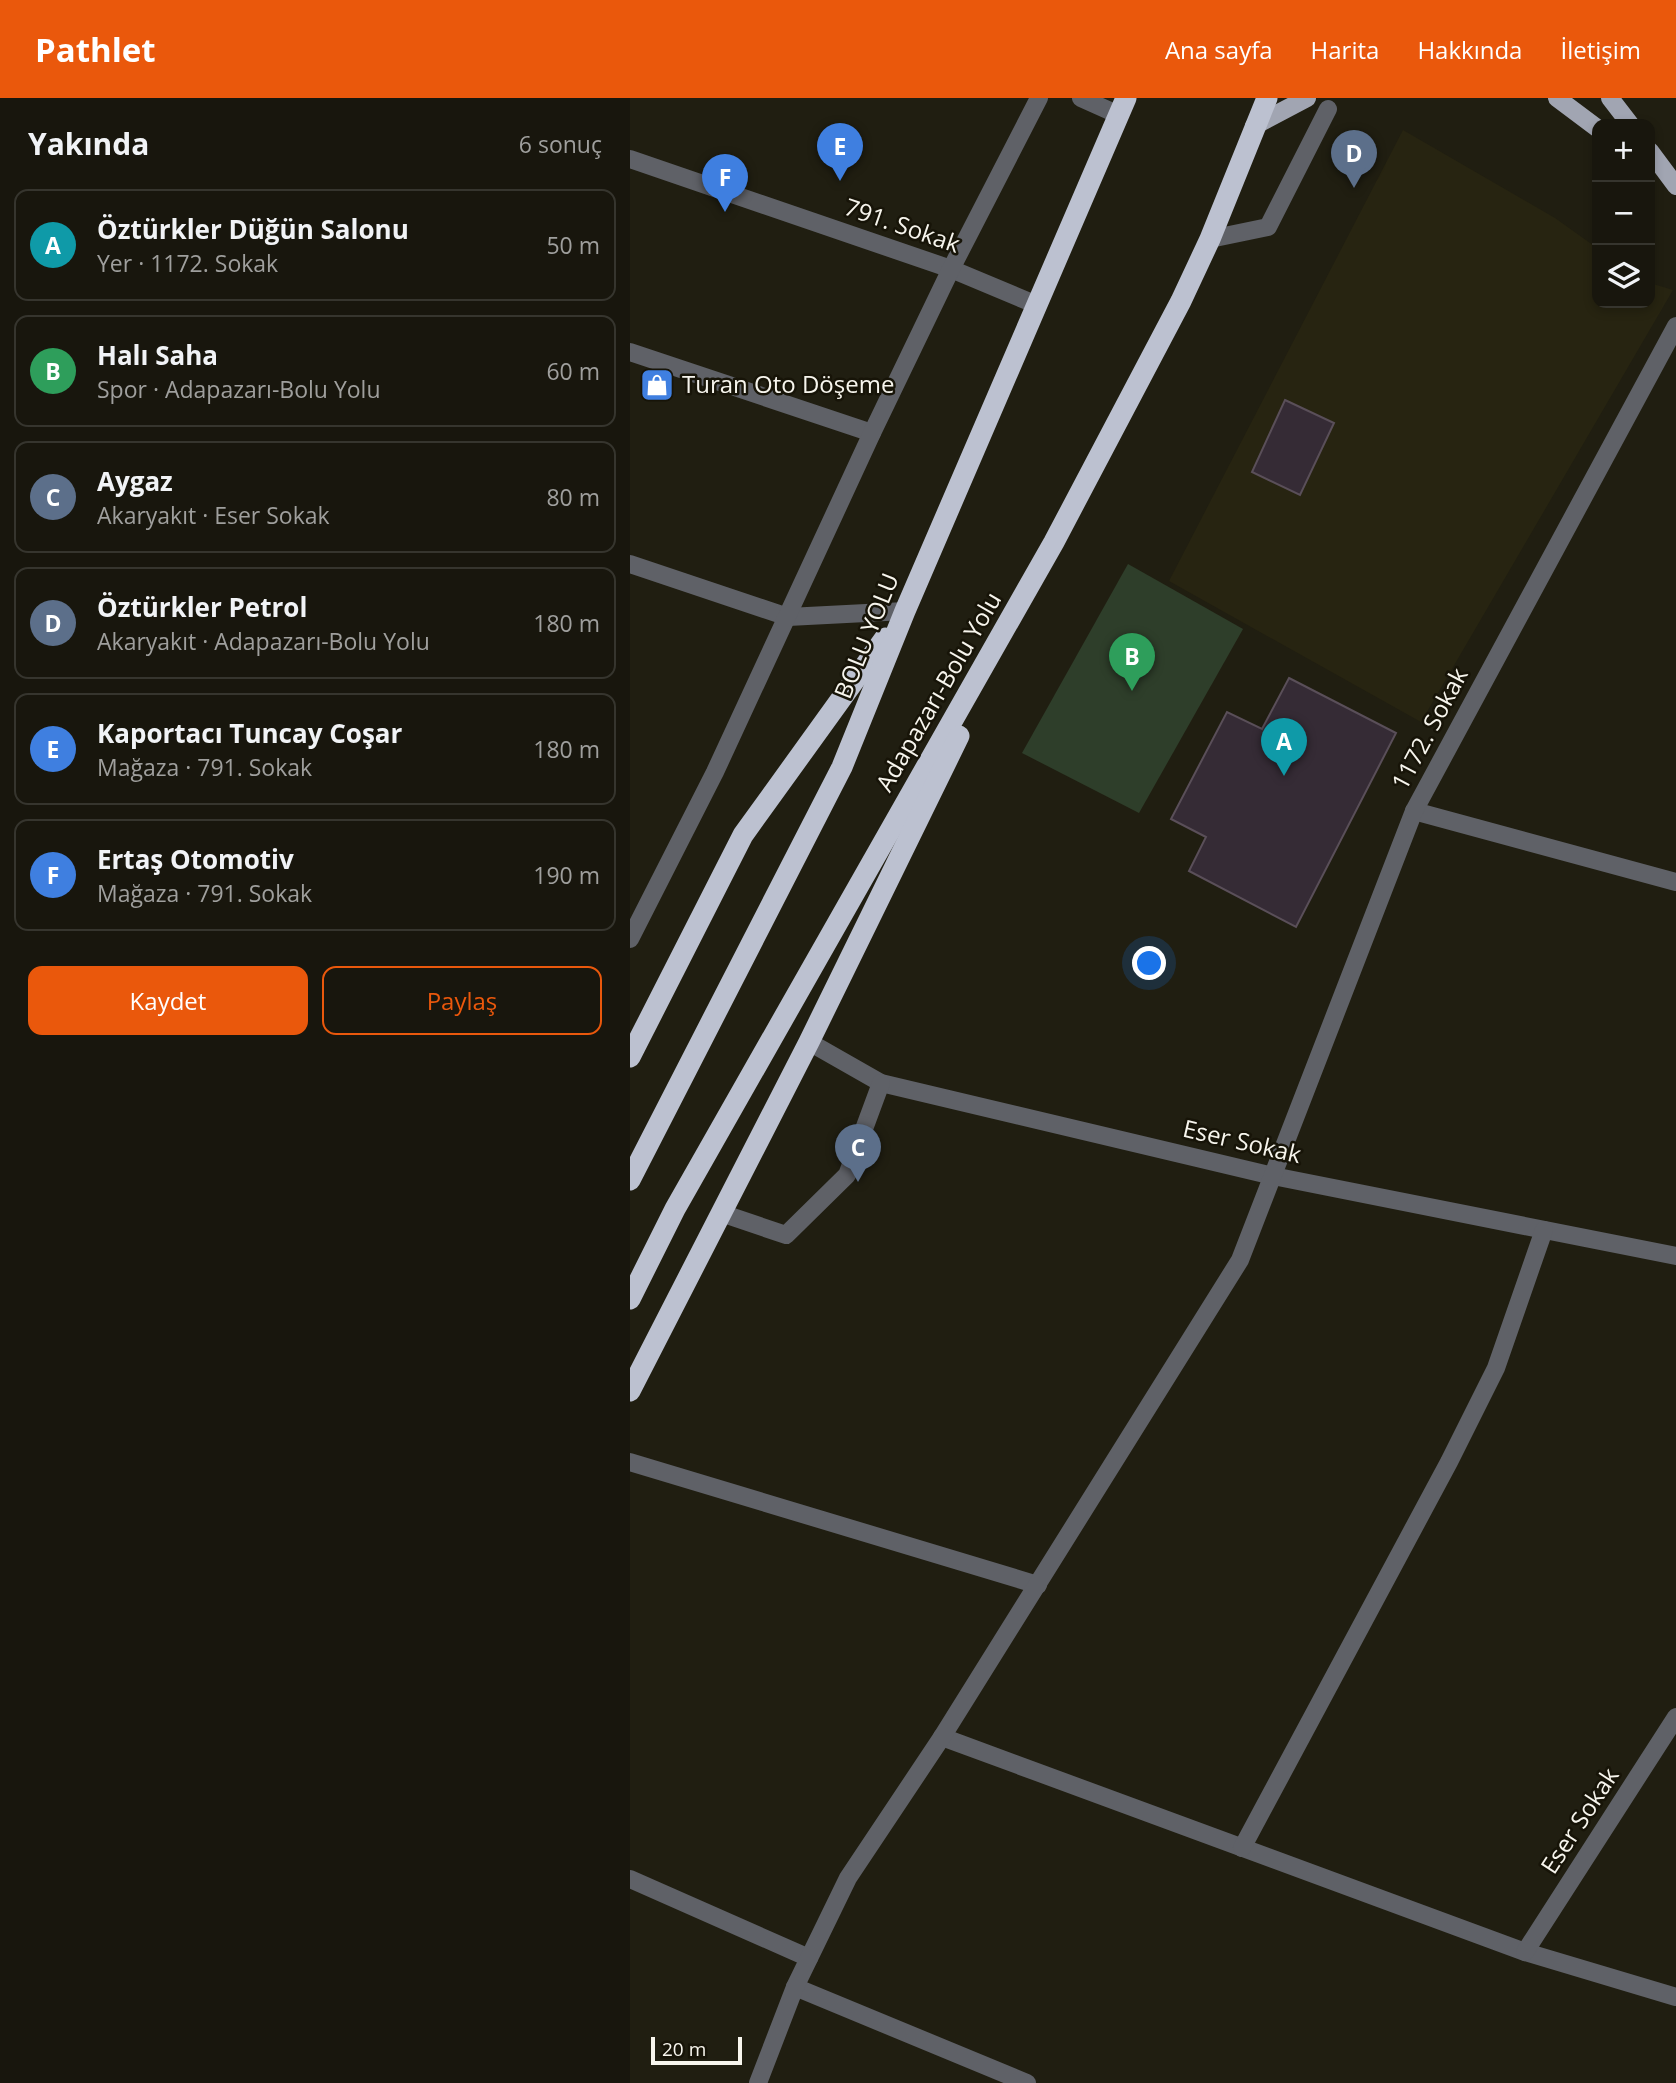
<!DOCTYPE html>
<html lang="tr">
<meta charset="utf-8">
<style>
body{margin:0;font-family:"Open Sans",sans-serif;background:#211f16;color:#f1f3f6}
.controls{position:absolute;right:21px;top:21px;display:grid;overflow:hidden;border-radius:14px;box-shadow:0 4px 10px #0003}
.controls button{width:63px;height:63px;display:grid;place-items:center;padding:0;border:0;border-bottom:2px solid #36352e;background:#18160d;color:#f1f3f6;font:35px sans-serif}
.scale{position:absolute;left:21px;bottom:18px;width:91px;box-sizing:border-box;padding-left:7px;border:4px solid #f7f5ed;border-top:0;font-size:19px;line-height:24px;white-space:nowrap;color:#f7f5ed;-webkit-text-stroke:5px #171408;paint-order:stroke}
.you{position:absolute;left:520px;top:866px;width:24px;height:24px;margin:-18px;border:5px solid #fff;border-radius:50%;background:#1a73e8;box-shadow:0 0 0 10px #1a73e833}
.badge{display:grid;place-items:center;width:46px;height:46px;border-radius:50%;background:#ea580c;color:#fff;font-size:23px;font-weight:700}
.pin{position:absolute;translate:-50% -58px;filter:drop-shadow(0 2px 4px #0008)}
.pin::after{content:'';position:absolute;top:37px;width:24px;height:21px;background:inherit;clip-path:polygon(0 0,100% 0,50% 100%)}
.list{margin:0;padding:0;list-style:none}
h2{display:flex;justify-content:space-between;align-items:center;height:91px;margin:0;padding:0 28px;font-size:30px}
h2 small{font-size:23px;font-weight:400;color:#9f9f9d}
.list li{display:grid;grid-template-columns:46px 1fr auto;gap:21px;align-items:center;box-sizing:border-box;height:112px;margin:0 14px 14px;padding:0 14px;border:2px solid #36352e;border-radius:14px}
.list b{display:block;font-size:26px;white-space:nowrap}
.list p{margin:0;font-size:23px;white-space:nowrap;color:#9f9f9d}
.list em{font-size:23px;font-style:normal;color:#9f9f9d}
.actions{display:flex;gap:14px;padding:21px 28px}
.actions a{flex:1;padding:16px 0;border:2px solid #ea580c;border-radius:14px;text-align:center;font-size:24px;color:#ea580c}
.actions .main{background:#ea580c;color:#fff}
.icon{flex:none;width:38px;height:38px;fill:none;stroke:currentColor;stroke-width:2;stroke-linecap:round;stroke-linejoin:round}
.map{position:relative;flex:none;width:1046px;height:1985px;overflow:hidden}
header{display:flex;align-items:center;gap:42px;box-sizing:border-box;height:98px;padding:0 35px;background:#ea580c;color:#fff}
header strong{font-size:33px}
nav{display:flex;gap:38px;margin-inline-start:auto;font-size:24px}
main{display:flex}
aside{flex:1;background:#18160d}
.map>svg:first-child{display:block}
.built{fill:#272411}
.green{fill:#2e3e2a}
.building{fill:#352b35;stroke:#5a4f59;stroke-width:2}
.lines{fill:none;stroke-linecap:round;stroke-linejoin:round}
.minor{stroke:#5f6167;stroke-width:18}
.major{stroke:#a1a5b2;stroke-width:18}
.highway{stroke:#bcc1d0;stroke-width:21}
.labels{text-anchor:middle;stroke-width:5;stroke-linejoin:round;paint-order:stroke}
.street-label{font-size:24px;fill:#f7f5ed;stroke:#171408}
.poi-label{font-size:24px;fill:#f7f5ed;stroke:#171408;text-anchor:start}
</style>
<header>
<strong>Pathlet</strong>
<nav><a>Ana sayfa</a><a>Harita</a><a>Hakkında</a><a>İletişim</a></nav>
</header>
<main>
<aside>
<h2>Yakında<small>6 sonuç</small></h2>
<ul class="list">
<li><span class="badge" style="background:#0f9aa8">A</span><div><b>Öztürkler Düğün Salonu</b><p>Yer · 1172. Sokak</p></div><em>50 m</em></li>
<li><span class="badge" style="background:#2e9e5b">B</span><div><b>Halı Saha</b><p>Spor · Adapazarı-Bolu Yolu</p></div><em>60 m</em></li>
<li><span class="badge" style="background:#5c6f8a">C</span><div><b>Aygaz</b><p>Akaryakıt · Eser Sokak</p></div><em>80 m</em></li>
<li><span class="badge" style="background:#5c6f8a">D</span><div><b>Öztürkler Petrol</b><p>Akaryakıt · Adapazarı-Bolu Yolu</p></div><em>180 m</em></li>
<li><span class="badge" style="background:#3f7fe0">E</span><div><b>Kaportacı Tuncay Coşar</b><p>Mağaza · 791. Sokak</p></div><em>180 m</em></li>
<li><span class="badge" style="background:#3f7fe0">F</span><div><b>Ertaş Otomotiv</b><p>Mağaza · 791. Sokak</p></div><em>190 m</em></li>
</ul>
<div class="actions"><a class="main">Kaydet</a><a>Paylaş</a></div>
</aside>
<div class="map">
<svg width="1046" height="1985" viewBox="0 0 1046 1985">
<rect width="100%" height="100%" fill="#201e11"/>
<polygon class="built" points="773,32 925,120 967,150 967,205 1020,205 1020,185 1043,192 791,624 539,483"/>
<polygon class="green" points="498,466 613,531 509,715 392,655"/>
<g class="building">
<polygon points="655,302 704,325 670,397 622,374"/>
<polygon points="659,580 766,635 666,829 559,773 576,739 541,721 597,614 632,631"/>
</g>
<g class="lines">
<g class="minor">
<polyline points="451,0 489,17"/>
<polyline points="0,61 321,171 407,207"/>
<polyline points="580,141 638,129 698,11"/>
<polyline points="0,254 242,335"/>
<polyline points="0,466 158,519 275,513"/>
<polyline points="784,713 1046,784"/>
<polyline points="0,841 85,674 242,335 321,171 409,0"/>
<polyline points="179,944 251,985 643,1078 1046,1158"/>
<polyline points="91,1115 156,1137 217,1077 251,985"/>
<polyline points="0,1364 408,1487"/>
<polyline points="312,1639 895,1854 1046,1899"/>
<polyline points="612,1750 819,1364 866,1270 914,1132"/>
<polyline points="0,1781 179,1860"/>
<polyline points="895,1854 1046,1619"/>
<polyline points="165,1889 397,1985"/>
<polyline points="128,1985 165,1889 218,1780 312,1639 610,1162 784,713 1046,228"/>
</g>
<g class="major">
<polyline points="927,0 967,30"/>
<polyline points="980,0 1000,26"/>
<polyline points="624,28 677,0"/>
<polyline points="1020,53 1046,88"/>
</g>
<g class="highway">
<polyline points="0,959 113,737 255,540"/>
<polyline points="0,1082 212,669 275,513 496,0"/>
<polyline points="0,1201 45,1111 424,444 551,203 580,141 637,0"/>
<polyline points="0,1293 179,944 329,638"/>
</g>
</g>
<defs>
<symbol id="shop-square" viewBox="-11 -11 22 22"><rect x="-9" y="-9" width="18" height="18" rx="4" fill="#3f7fe0" stroke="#171408"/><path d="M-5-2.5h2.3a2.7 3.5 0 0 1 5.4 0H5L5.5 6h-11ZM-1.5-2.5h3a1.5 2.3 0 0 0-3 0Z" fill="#fff"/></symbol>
</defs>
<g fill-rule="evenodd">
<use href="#shop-square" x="8" y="268" width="38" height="38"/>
</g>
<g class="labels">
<g class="street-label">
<text transform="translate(272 128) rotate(19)" y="8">791. Sokak</text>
<text transform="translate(237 538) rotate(-68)" y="8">BOLU YOLU</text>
<text transform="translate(309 594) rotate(-60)" y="8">Adapazarı-Bolu Yolu</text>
<text transform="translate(800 631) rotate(-62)" y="8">1172. Sokak</text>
<text transform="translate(612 1044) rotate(13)" y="8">Eser Sokak</text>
<text transform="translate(950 1723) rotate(-57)" y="8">Eser Sokak</text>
</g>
<g class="poi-label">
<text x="52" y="295">Turan Oto Döşeme</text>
</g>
</g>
</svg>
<div class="controls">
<button>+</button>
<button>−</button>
<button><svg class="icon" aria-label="layers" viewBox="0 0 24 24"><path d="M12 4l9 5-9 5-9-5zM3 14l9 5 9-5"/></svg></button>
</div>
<div class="scale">20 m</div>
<div class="you"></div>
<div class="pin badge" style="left:654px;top:678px;background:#0f9aa8">A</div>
<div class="pin badge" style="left:502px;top:593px;background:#2e9e5b">B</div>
<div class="pin badge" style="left:228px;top:1084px;background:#5c6f8a">C</div>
<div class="pin badge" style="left:724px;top:90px;background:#5c6f8a">D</div>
<div class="pin badge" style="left:210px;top:83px;background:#3f7fe0">E</div>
<div class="pin badge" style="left:95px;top:114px;background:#3f7fe0">F</div>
</div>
</main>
